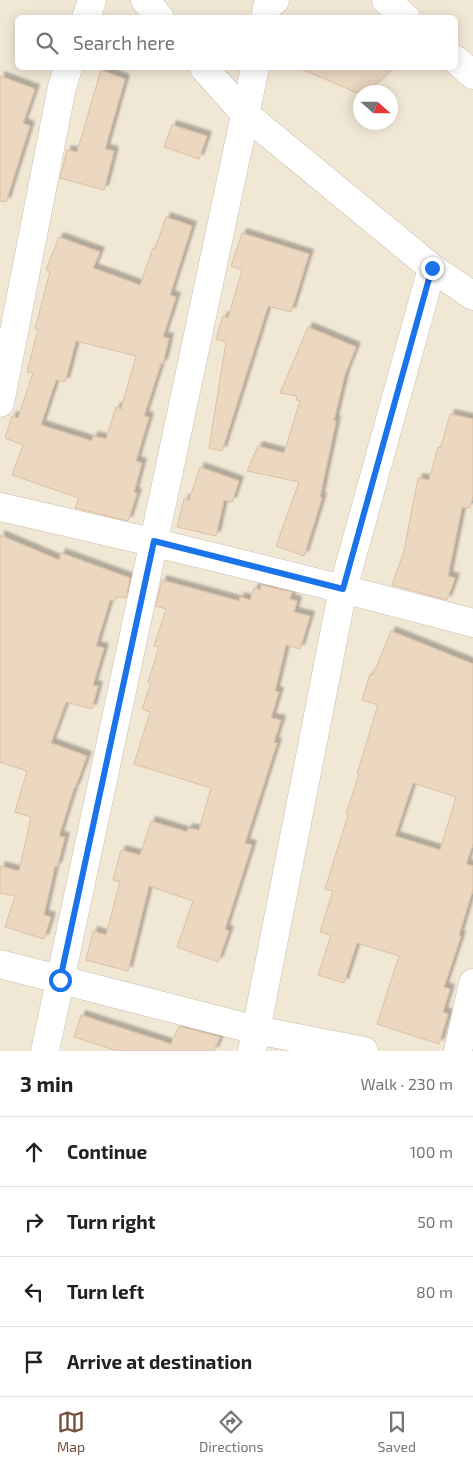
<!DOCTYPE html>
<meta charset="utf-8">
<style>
body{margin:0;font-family:"Exo 2",sans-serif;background:#f2f2f2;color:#202124}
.compass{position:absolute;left:353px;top:85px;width:45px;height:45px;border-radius:50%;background:#fff;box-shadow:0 2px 12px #0003;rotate:111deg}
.stop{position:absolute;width:15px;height:15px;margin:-11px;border:4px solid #1a73e8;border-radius:50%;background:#fff}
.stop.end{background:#1a73e8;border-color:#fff;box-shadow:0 1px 5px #0008}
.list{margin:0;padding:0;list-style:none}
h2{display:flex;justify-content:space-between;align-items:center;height:65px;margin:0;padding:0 20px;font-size:21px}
h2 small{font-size:16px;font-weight:400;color:#757577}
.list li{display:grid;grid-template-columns:32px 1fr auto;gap:15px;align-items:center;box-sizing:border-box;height:70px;padding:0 20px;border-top:1px solid #e0e0e0}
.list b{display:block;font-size:19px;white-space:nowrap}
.list em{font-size:16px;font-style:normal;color:#757577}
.icon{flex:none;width:28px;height:28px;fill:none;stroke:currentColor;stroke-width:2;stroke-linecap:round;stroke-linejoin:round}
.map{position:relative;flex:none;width:473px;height:1051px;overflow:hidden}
.search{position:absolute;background:#fff;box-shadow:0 2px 12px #0003;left:15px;right:15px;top:15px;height:55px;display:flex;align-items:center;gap:12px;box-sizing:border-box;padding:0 18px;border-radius:8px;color:#757577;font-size:19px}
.sheet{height:345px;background:#fff}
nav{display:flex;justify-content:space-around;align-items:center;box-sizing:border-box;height:70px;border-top:1px solid #e0e0e0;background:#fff;font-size:14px;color:#757577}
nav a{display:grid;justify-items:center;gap:2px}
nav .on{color:#724d3b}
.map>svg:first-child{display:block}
.residential{fill:#f1e7d5;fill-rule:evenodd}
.building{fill:#ecd7c0;stroke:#ddbfa2;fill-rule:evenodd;filter:url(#shadow)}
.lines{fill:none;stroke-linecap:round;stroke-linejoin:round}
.minor-casing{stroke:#cabdad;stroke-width:29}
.minor{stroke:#fff;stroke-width:28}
.route{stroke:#1a73e8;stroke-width:6}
</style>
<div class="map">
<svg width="473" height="1051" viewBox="0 0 473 1051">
<defs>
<filter id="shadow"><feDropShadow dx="4.5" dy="-4.5" stdDeviation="1" flood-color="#0004"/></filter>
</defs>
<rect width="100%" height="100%" fill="#faf4e6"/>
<path class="residential" d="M 0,0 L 473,0 L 473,1051 L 0,1051 ZM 18,18 L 456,18 L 456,68 L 18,68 ZM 360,92 L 390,92 L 390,122 L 360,122 Z"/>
<g class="building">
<polygon points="299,68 394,68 366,92 355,92"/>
<polygon points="101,70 125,79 105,149 114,151 104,190 60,178 67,150 77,152"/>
<polygon points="0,76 35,89 23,123 30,126 6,202 0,201"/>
<polygon points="172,125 207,136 199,159 164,147"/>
<path d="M 166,217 L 192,226 L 170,295 L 176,297 L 163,337 L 169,338 L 163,364 L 161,363 L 144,416 L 149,417 L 136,461 L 142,463 L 134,492 L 137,493 L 128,521 L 75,508 L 79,498 L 12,475 L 23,445 L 5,438 L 12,416 L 18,418 L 33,373 L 27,372 L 38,330 L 35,329 L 50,271 L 46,270 L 59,237 L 100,252 L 93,268 L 140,285 L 153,248 L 155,249 ZM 76,341 L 136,356 L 121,409 L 116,407 L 106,439 L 93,436 L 92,441 L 41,425 L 56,380 L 65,382 Z"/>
<polygon points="242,233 309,254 291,312 268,306 222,451 209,448 226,342 216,339 223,316 228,318 242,270 231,266"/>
<polygon points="308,327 356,347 345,374 334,420 336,421 320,497 322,498 304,556 276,546 299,482 247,471 258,446 284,453 300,401 296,400 297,396 280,393"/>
<polygon points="450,414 473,419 473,495 470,508 462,507 448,576 455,578 447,600 392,585 404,551 418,478 429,480 438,447 441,448"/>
<polygon points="200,467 239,481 232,502 224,500 216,536 177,527 184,499 189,500"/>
<polygon points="0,535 59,560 61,553 130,578 126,598 117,596 115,601 110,600 96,646 104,648 93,685 98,686 92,709 66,702 51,743 87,756 75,788 74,788 59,836 65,837 57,867 55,866 44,915 51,917 44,939 5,927 15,896 0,893 0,866 19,871 31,817 15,812 27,771 0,762"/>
<polygon points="162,580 239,601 240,597 250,600 254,588 260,590 261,585 292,592 290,599 297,601 294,612 310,616 300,649 286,645 275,691 279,692 271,718 281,720 274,742 277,743 245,843 252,845 225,929 229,931 218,962 177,947 193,901 149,886 128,971 86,960 93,931 106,935 120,882 113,880 121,850 140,855 151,821 187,832 188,828 199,830 211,788 134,764 150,712 142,709 151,683 148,682 159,647 154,646 166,609 156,606"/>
<path d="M 391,631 L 473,664 L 473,844 L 466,864 L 473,866 L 473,889 L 459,935 L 461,936 L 444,987 L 450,989 L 443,1012 L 448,1014 L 439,1044 L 377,1024 L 399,956 L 357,943 L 344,983 L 318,975 L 331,935 L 320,932 L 333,891 L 325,889 L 348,815 L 346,814 L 359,774 L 357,774 L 378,705 L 362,700 L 370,674 L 373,675 ZM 413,783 L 456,797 L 440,850 L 395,836 Z"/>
<polygon points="81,1015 171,1044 179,1026 220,1037 214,1051 117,1051 74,1037"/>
</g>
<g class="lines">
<defs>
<g id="minor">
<polyline points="145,0 160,18"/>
<polyline points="386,0 406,18"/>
<polyline points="86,18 92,0"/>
<polyline points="265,18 267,7 275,0"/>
<polyline points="456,60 473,75"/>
<polyline points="204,68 245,114 432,268 473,296"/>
<polyline points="0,403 62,87 68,68"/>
<path d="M 0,507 C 159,543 316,581 473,623"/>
<polyline points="0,964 256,1030 364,1051"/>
<polyline points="45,1051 255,68"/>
<polyline points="252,1051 343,589 432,268"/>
<polyline points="458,1051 473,983"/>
</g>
</defs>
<use href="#minor" class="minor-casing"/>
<use href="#minor" class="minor"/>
</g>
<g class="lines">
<polyline class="route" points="60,980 154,541 343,589 432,268"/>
</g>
</svg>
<svg class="compass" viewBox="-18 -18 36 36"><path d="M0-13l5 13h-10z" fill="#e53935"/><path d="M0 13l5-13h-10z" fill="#757577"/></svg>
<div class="stop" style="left:60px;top:980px"></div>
<div class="stop end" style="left:432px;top:268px"></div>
<div class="search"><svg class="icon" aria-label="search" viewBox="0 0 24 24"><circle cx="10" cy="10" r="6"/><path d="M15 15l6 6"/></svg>Search here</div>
</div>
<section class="sheet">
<h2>3 min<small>Walk · 230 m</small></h2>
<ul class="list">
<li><svg class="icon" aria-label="ahead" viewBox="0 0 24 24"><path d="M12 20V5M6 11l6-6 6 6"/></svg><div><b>Continue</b></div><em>100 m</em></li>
<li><svg class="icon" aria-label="right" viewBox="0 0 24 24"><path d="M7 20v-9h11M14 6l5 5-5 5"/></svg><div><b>Turn right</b></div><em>50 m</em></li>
<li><svg class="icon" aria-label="left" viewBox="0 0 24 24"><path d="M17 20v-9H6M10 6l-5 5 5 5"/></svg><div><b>Turn left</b></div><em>80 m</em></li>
<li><svg class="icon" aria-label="arrive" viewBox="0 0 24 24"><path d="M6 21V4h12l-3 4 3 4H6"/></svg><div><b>Arrive at destination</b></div></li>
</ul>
</section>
<nav>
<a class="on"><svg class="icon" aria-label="map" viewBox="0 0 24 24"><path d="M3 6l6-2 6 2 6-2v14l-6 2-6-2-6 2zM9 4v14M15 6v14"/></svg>Map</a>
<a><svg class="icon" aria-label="directions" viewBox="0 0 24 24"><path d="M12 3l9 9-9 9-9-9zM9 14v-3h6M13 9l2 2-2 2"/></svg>Directions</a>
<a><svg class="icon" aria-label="saved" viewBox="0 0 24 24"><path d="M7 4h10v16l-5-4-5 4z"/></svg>Saved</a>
</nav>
